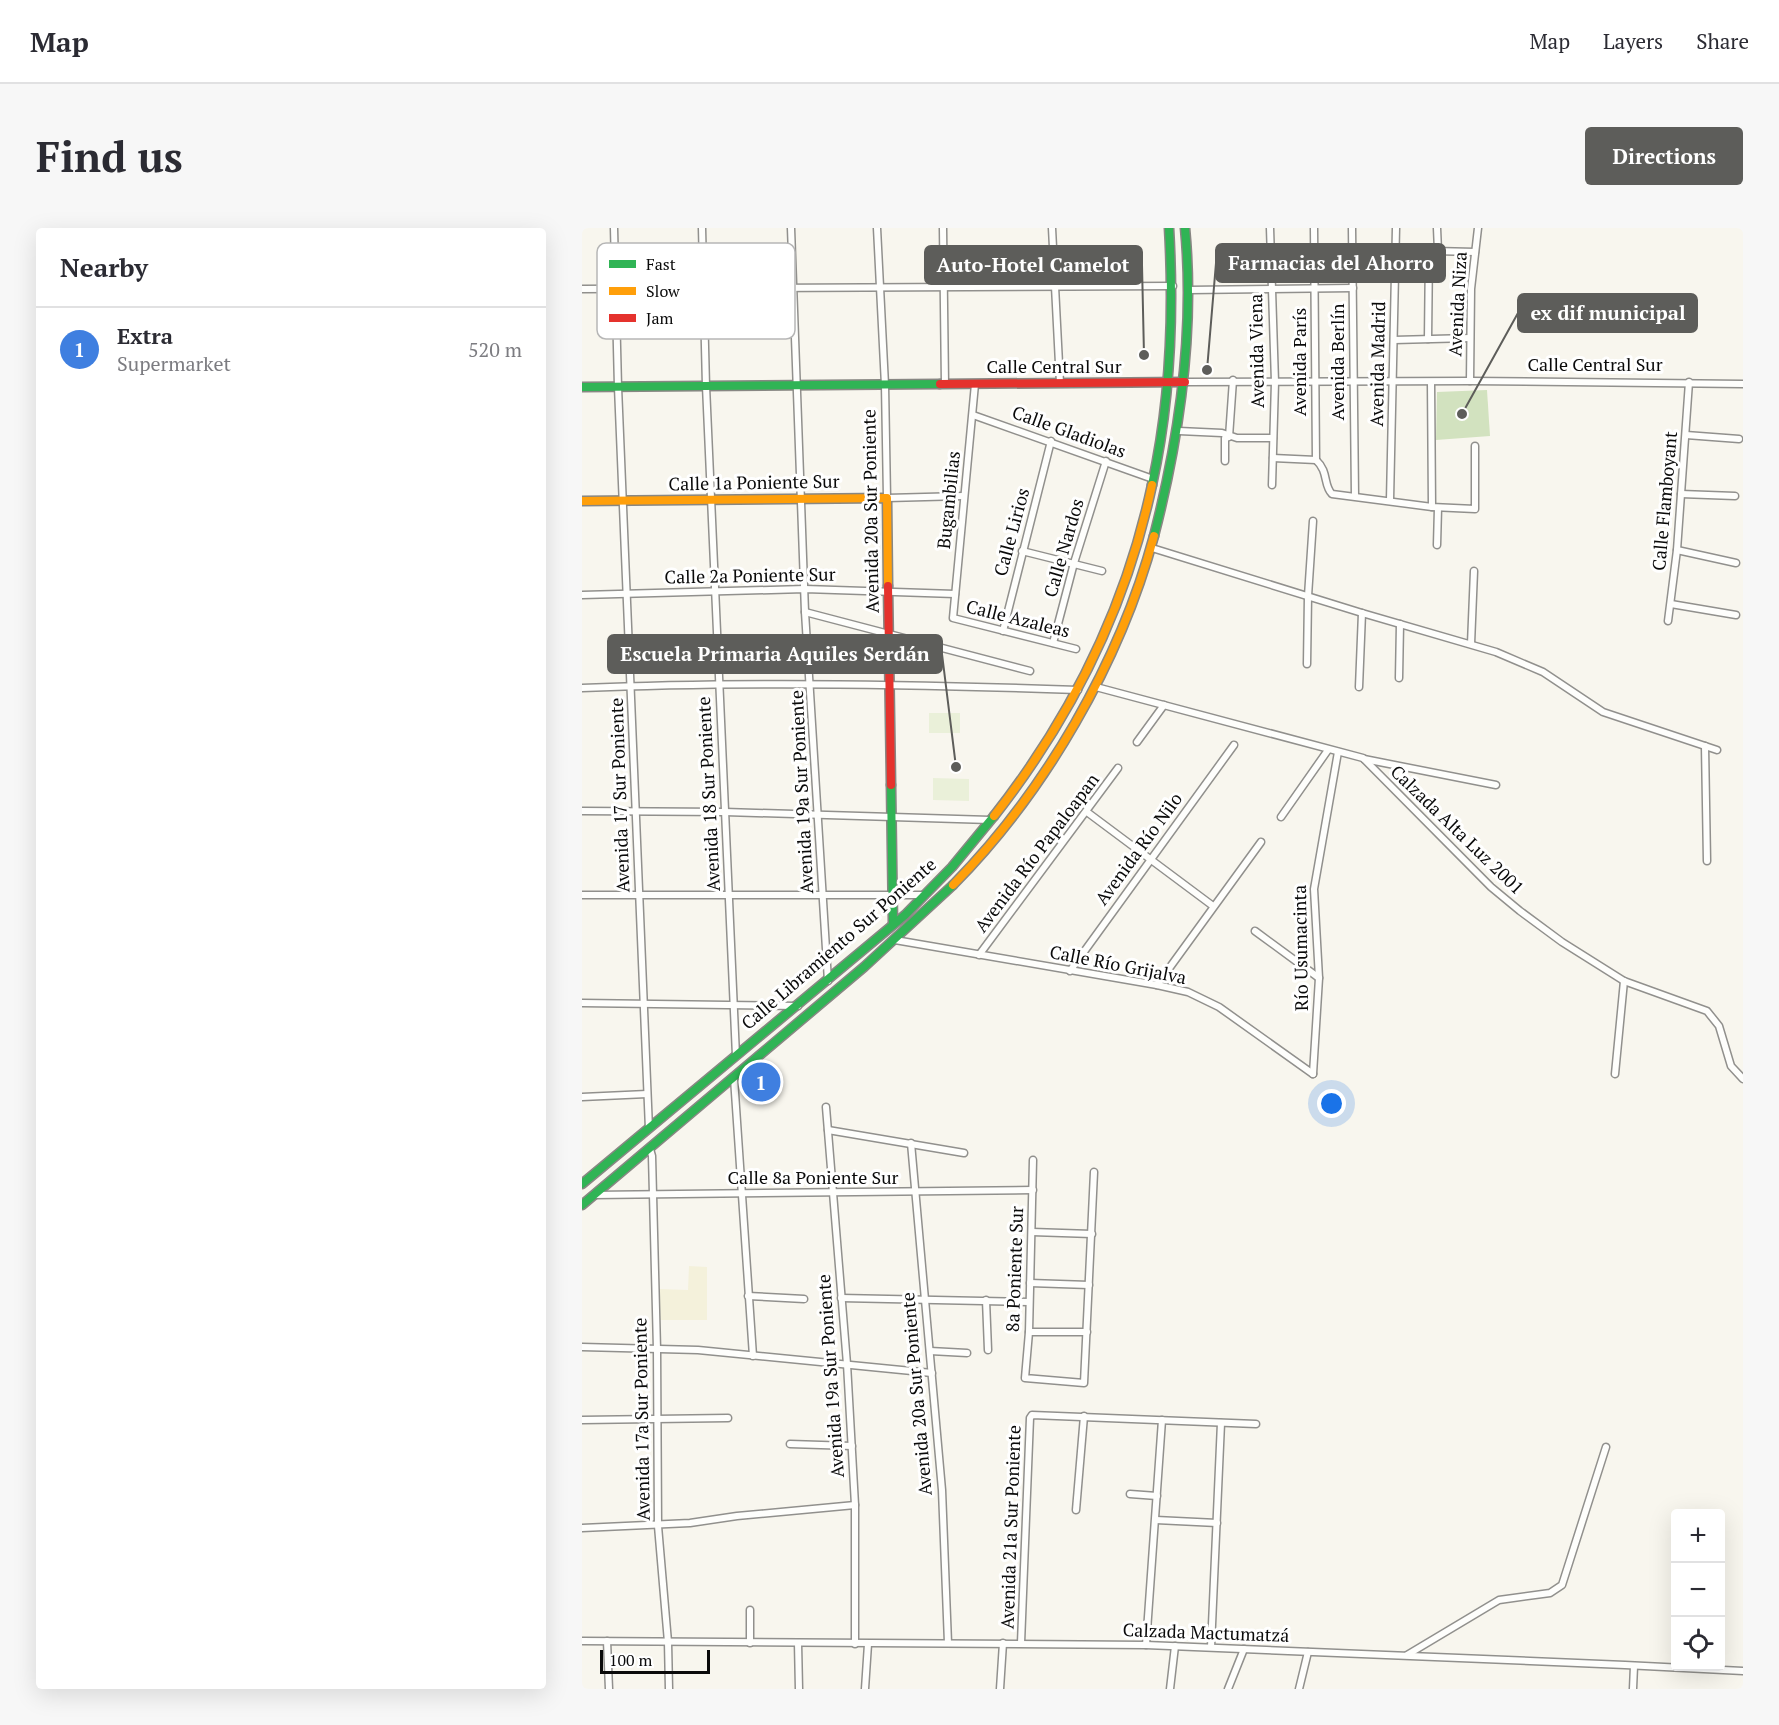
<!DOCTYPE html>
<meta charset="utf-8">
<style>
body{margin:0;font-family:"PT Serif",serif;background:#f7f7f7;color:#2b2b33}
.controls{position:absolute;right:18px;bottom:18px;display:grid;overflow:hidden;border-radius:6px;box-shadow:0 6px 24px #0002}
.controls button{width:54px;height:54px;display:grid;place-items:center;padding:0;border:0;border-bottom:2px solid #e1e1e2;background:#fff;color:#2b2b33;font:30px sans-serif}
.scale{position:absolute;left:18px;bottom:15px;width:110px;box-sizing:border-box;padding-left:6px;border:3px solid #0a0a0a;border-top:0;font-size:16px;line-height:21px;white-space:nowrap;color:#0a0a0a;-webkit-text-stroke:4px #fff;paint-order:stroke}
.you{position:absolute;left:750px;top:876px;width:21px;height:21px;margin:-15px;border:4px solid #fff;border-radius:50%;background:#1a73e8;box-shadow:0 0 0 9px #1a73e833}
.badge{display:grid;place-items:center;width:39px;height:39px;border-radius:50%;background:#5d5d5a;color:#fff;font-size:20px;font-weight:700}
.pin{position:absolute;translate:-50% -50%;border:3px solid #fff;box-shadow:0 2px 6px #0006}
.list{margin:0;padding:0;list-style:none}
h2{display:flex;justify-content:space-between;align-items:center;height:78px;margin:0;padding:0 24px;font-size:26px}
h2 small{font-size:20px;font-weight:400;color:#7c7c81}
.list li{display:grid;grid-template-columns:39px 1fr auto;gap:18px;align-items:center;box-sizing:border-box;height:84px;padding:0 24px;border-top:2px solid #e1e1e2}
.list b{display:block;font-size:22px;white-space:nowrap}
.list p{margin:0;font-size:20px;white-space:nowrap;color:#7c7c81}
.list em{font-size:20px;font-style:normal;color:#7c7c81}
.icon{flex:none;width:33px;height:33px;fill:none;stroke:currentColor;stroke-width:2;stroke-linecap:round;stroke-linejoin:round}
.map{position:relative;flex:none;width:1161px;height:1461px;overflow:hidden;border-radius:6px}
header{display:flex;align-items:center;gap:36px;box-sizing:border-box;height:84px;padding:0 30px;background:#fff;border-bottom:2px solid #e1e1e2}
header strong{font-size:28px}
nav{display:flex;gap:33px;margin-inline-start:auto;font-size:21px}
.intro{display:flex;align-items:center;justify-content:space-between;box-sizing:border-box;height:144px;padding:0 36px}
h1{margin:0;font-size:42px}
.button{padding:15px 27px;border-radius:6px;background:#5d5d5a;color:#fff;font-size:21px;font-weight:700}
main{display:flex;gap:36px;padding:0 36px}
aside{flex:1;background:#fff;border-radius:6px;box-shadow:0 6px 24px #0002}
.map>svg:first-child{display:block}
.farmland{fill:#f4f1db}
.forest{fill:#d2e2bf}
.pitch{fill:#eaf0d9}
.lines{fill:none;stroke-linecap:round;stroke-linejoin:round}
.street-casing{stroke:#91908d;stroke-width:9}
.fast-casing{stroke:#888783;stroke-width:11}
.slow-casing{stroke:#888783;stroke-width:11}
.jam-casing{stroke:#888783;stroke-width:11}
.street{stroke:#fefefc;stroke-width:6}
.fast{stroke:#30b455;stroke-width:8}
.slow{stroke:#ff9f0a;stroke-width:8}
.jam{stroke:#e5322d;stroke-width:8}
.labels{text-anchor:middle;stroke-width:6;stroke-linejoin:round;paint-order:stroke}
.street-label{font-size:18px;fill:#0a0a0a;stroke:#fff}
.key{fill:#fff;stroke:#b6b6b6;stroke-width:1.5}
.key-label{font-size:16px;fill:#0a0a0a}
.leader{fill:none;stroke:#5d5d5a;stroke-width:2}
.callout-dot{fill:#5d5d5a;stroke:#fff;stroke-width:2}
.callout{fill:#5d5d5a;stroke:#5d5d5a;stroke-width:2}
.callout-label{font-size:20px;text-anchor:middle;font-weight:bold;fill:#fff}
</style>
<header>
<strong>Map</strong>
<nav><a>Map</a><a>Layers</a><a>Share</a></nav>
</header>
<div class="intro"><h1>Find us</h1><a class="button">Directions</a></div>
<main>
<aside>
<h2>Nearby<small></small></h2>
<ul class="list">
<li><span class="badge" style="background:#3f7fe0">1</span><div><b>Extra</b><p>Supermarket</p></div><em>520 m</em></li>
</ul>
</aside>
<div class="map">
<svg width="1161" height="1461" viewBox="0 0 1161 1461">
<rect width="100%" height="100%" fill="#f8f6ee"/>
<polygon class="farmland" points="107,1038 125,1039 125,1092 78,1092 77,1061 106,1062"/>
<polygon class="forest" points="905,162 908,208 854,212 855,164"/>
<g class="pitch">
<rect x="347" y="485" width="31" height="20"/>
<polygon points="351,550 387,551 387,573 351,572"/>
</g>
<g class="lines">
<defs>
<g id="street">
<polyline points="32,0 36,159 67,901"/>
<polyline points="120,0 124,158 154,828"/>
<polyline points="209,0 223,384 246,753"/>
<polyline points="295,0 303,157 305,270 381,268"/>
<polyline points="361,0 363,156"/>
<polyline points="470,0 478,155"/>
<polyline points="688,0 693,154 690,257"/>
<polyline points="732,0 734,232"/>
<polyline points="770,0 773,268"/>
<polyline points="855,0 856,23"/>
<polyline points="812,22 893,24"/>
<polyline points="0,61 591,58"/>
<polyline points="607,62 771,60"/>
<polyline points="846,111 847,23"/>
<polyline points="812,112 888,110"/>
<polyline points="888,153 889,61 896,0"/>
<polyline points="603,154 888,153 1161,156"/>
<polyline points="849,154 850,279"/>
<polyline points="393,156 371,390 494,421"/>
<polyline points="391,187 571,251"/>
<polyline points="597,203 640,205 655,210 691,210"/>
<polyline points="1104,207 1157,211"/>
<polyline points="691,230 734,232"/>
<path d="M 734,232 C 747,244 741,257 750,266 L 850,279 L 893,281 L 893,218"/>
<polyline points="643,233 643,210 647,209 651,152"/>
<polyline points="1099,266 1153,268"/>
<polyline points="808,272 814,0"/>
<polyline points="855,317 856,280"/>
<polyline points="570,320 780,385 914,424 961,444 1021,484 1135,522"/>
<polyline points="1095,322 1154,335"/>
<polyline points="440,323 520,343"/>
<polyline points="0,367 223,361 373,366"/>
<polyline points="1089,376 1154,387"/>
<polyline points="223,384 448,443"/>
<polyline points="1086,393 1095,322 1107,154"/>
<polyline points="421,403 469,213"/>
<polyline points="471,415 492,335 524,233"/>
<polyline points="889,416 892,343"/>
<polyline points="725,436 726,368 731,293"/>
<polyline points="817,450 818,396"/>
<polyline points="514,459 781,530 909,659 938,683 980,714 1042,753 1125,783 1137,798 1149,838 1161,851"/>
<polyline points="777,459 780,385"/>
<path d="M 0,460 C 165,453 331,456 496,462"/>
<polyline points="555,514 582,477"/>
<polyline points="1123,518 1125,633"/>
<polyline points="782,531 914,557"/>
<polyline points="0,583 143,584 408,592"/>
<polyline points="505,584 631,678"/>
<polyline points="699,589 746,522"/>
<polyline points="0,667 343,667"/>
<polyline points="673,703 737,750"/>
<polyline points="313,712 575,757 606,764 637,779 731,846"/>
<polyline points="397,727 536,540"/>
<polyline points="488,743 652,517"/>
<polyline points="575,757 679,614"/>
<polyline points="0,775 216,778"/>
<polyline points="731,846 737,750 732,661 756,524"/>
<polyline points="1033,846 1042,753"/>
<polyline points="152,850 171,1128"/>
<polyline points="0,869 65,866"/>
<polyline points="244,879 265,1136 273,1277 273,1416"/>
<polyline points="246,902 382,925"/>
<polyline points="329,915 360,1262 366,1415"/>
<polyline points="68,921 70,928 75,1121 76,1298 86,1414 87,1461"/>
<polyline points="451,932 447,1104 443,1150 502,1155 512,944"/>
<polyline points="12,967 451,962"/>
<polyline points="450,1004 510,1006"/>
<polyline points="448,1055 507,1057"/>
<polyline points="166,1068 222,1071"/>
<polyline points="259,1070 447,1074"/>
<polyline points="404,1072 406,1122"/>
<polyline points="447,1104 505,1104"/>
<polyline points="0,1119 116,1122 350,1145"/>
<polyline points="348,1123 385,1125"/>
<polyline points="0,1192 146,1190"/>
<polyline points="208,1216 270,1218"/>
<polyline points="548,1266 575,1268"/>
<polyline points="494,1282 502,1188"/>
<polyline points="574,1292 635,1295"/>
<polyline points="0,1300 108,1295 155,1288 273,1277"/>
<polyline points="0,1413 564,1417 1043,1437 1161,1443"/>
<polyline points="25,1413 27,1461"/>
<polyline points="168,1415 168,1382"/>
<polyline points="216,1415 217,1461"/>
<polyline points="439,1415 448,1190 450,1187 674,1196"/>
<polyline points="564,1417 580,1192"/>
<polyline points="629,1419 639,1195"/>
<polyline points="825,1427 917,1372 968,1365 980,1357 1024,1219"/>
<polyline points="283,1461 286,1416"/>
<polyline points="418,1461 421,1415"/>
<polyline points="588,1461 593,1418"/>
<polyline points="646,1461 662,1421"/>
<polyline points="717,1461 726,1424"/>
<polyline points="1051,1461 1052,1438"/>
</g>
<g id="fast">
<polyline points="0,159 358,156"/>
<path d="M 570,257 C 589,171 592,87 587,0"/>
<path d="M 572,308 C 598,207 613,104 603,0"/>
<polyline points="309,557 311,696"/>
<polyline points="0,956 323,687 370,639 412,588"/>
<polyline points="0,977 282,739 371,657"/>
</g>
<g id="slow">
<polyline points="0,273 305,270 306,358"/>
<path d="M 412,588 C 489,490 544,379 570,257"/>
<path d="M 371,657 C 463,564 538,434 572,308"/>
</g>
<g id="jam">
<polyline points="358,156 603,154"/>
<polyline points="306,358 309,557"/>
</g>
</defs>
<use href="#street" class="street-casing"/>
<use href="#fast" class="fast-casing"/>
<use href="#slow" class="slow-casing"/>
<use href="#jam" class="jam-casing"/>
<use href="#street" class="street"/>
<use href="#fast" class="fast"/>
<use href="#slow" class="slow"/>
<use href="#jam" class="jam"/>
</g>
<g class="labels">
<g class="street-label">
<text transform="translate(876 76) rotate(-87)" y="6">Avenida Niza</text>
<text transform="translate(675 123) rotate(-91)" y="6">Avenida Viena</text>
<text transform="translate(718 134) rotate(-90)" y="6">Avenida París</text>
<text transform="translate(756 134) rotate(-90)" y="6">Avenida Berlín</text>
<text transform="translate(796 136) rotate(-89)" y="6">Avenida Madrid</text>
<text x="1013" y="143">Calle Central Sur</text>
<text x="472" y="145">Calle Central Sur</text>
<text transform="translate(487 204) rotate(20)" y="6">Calle Gladiolas</text>
<text transform="translate(172 255) rotate(-1)" y="6">Calle 1a Poniente Sur</text>
<text transform="translate(367 272) rotate(-84)" y="6">Bugambilias</text>
<text transform="translate(1083 273) rotate(-85)" y="6">Calle Flamboyant</text>
<text transform="translate(289 283) rotate(-91)" y="6">Avenida 20a Sur Poniente</text>
<text transform="translate(430 304) rotate(-75)" y="6">Calle Lirios</text>
<text transform="translate(482 320) rotate(-74)" y="6">Calle Nardos</text>
<text transform="translate(168 348) rotate(-1)" y="6">Calle 2a Poniente Sur</text>
<text transform="translate(436 391) rotate(14)" y="6">Calle Azaleas</text>
<text transform="translate(220 564) rotate(-93)" y="6">Avenida 19a Sur Poniente</text>
<text transform="translate(127 566) rotate(-93)" y="6">Avenida 18 Sur Poniente</text>
<text transform="translate(38 567) rotate(-92)" y="6">Avenida 17 Sur Poniente</text>
<text transform="translate(875 602) rotate(44)" y="6">Calzada Alta Luz 2001</text>
<text transform="translate(557 621) rotate(-54)" y="6">Avenida Río Nilo</text>
<text transform="translate(455 625) rotate(-53)" y="6">Avenida Río Papaloapan</text>
<text transform="translate(257 716) rotate(-41)" y="6">Calle Libramiento Sur Poniente</text>
<text transform="translate(719 720) rotate(-91)" y="6">Río Usumacinta</text>
<text transform="translate(536 737) rotate(11)" y="6">Calle Río Grijalva</text>
<text x="231" y="956">Calle 8a Poniente Sur</text>
<text transform="translate(433 1041) rotate(-88)" y="6">8a Poniente Sur</text>
<text transform="translate(249 1148) rotate(-94)" y="6">Avenida 19a Sur Poniente</text>
<text transform="translate(335 1166) rotate(-95)" y="6">Avenida 20a Sur Poniente</text>
<text transform="translate(60 1191) rotate(-91)" y="6">Avenida 17a Sur Poniente</text>
<text transform="translate(429 1299) rotate(-88)" y="6">Avenida 21a Sur Poniente</text>
<text transform="translate(624 1405) rotate(2)" y="6">Calzada Mactumatzá</text>
</g>
</g>
<rect x="15" y="15" width="198" height="96" rx="9" class="key"/>
<rect x="27" y="32" width="27" height="8" fill="#30b455"/>
<rect x="27" y="59" width="27" height="8" fill="#ff9f0a"/>
<rect x="27" y="86" width="27" height="8" fill="#e5322d"/>
<g class="key-label">
<text x="64" y="42">Fast</text>
<text x="64" y="69">Slow</text>
<text x="64" y="96">Jam</text>
</g>
<path class="leader" d="M625 142L634 35M562 127L560 37M880 186L936 85M374 539L360 426"/>
<g class="callout-dot">
<circle cx="625" cy="142" r="6"/>
<circle cx="562" cy="127" r="6"/>
<circle cx="880" cy="186" r="6"/>
<circle cx="374" cy="539" r="6"/>
</g>
<g class="callout">
<rect x="634" y="16" width="229" height="38" rx="6"/>
<rect x="343" y="18" width="217" height="38" rx="6"/>
<rect x="936" y="66" width="179" height="38" rx="6"/>
<rect x="26" y="407" width="334" height="38" rx="6"/>
</g>
<g class="callout-label">
<text x="749" y="42">Farmacias del Ahorro</text>
<text x="451" y="44">Auto-Hotel Camelot</text>
<text x="1026" y="92">ex dif municipal</text>
<text x="193" y="433">Escuela Primaria Aquiles Serdán</text>
</g>
</svg>
<div class="controls">
<button>+</button>
<button>−</button>
<button><svg class="icon" aria-label="locate" viewBox="0 0 24 24"><circle cx="12" cy="12" r="6"/><path d="M12 2v4M12 18v4M2 12h4M18 12h4"/></svg></button>
</div>
<div class="scale">100 m</div>
<div class="you"></div>
<div class="pin badge" style="left:179px;top:854px;background:#3f7fe0">1</div>
</div>
</main>
